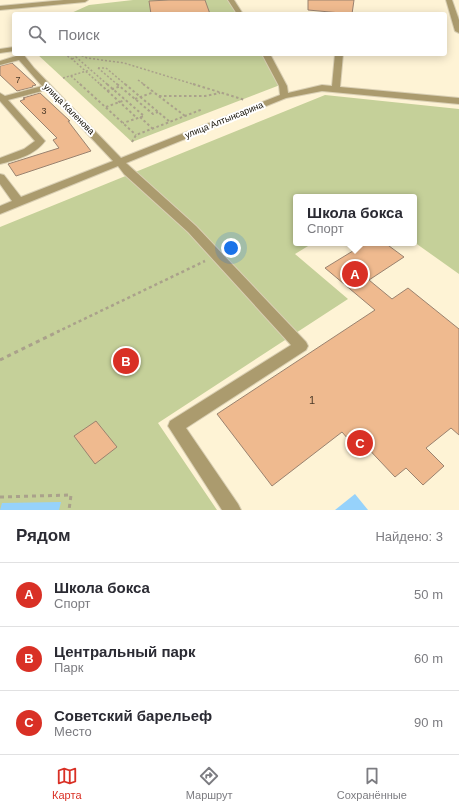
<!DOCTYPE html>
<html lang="ru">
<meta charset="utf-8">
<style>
body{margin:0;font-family:Helvetica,sans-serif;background:#f2f2f3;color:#2b2b33}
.you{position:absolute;left:231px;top:248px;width:14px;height:14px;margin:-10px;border:3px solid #fff;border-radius:50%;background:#1a73e8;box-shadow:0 0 0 6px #1a73e833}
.badge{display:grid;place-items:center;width:26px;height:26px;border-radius:50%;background:#d93025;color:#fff;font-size:13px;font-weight:700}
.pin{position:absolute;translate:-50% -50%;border:2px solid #fff;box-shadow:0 1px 4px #0006}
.popup{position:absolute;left:293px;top:194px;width:124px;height:52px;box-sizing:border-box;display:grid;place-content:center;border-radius:4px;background:#fff;filter:drop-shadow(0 1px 3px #0005);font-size:13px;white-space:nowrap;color:#7c7c81}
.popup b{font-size:15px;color:#2b2b33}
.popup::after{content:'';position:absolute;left:50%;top:100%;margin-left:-8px;border:8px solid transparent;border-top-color:#fff}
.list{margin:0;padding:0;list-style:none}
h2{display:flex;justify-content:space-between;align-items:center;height:52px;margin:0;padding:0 16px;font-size:17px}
h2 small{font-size:13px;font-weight:400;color:#7c7c81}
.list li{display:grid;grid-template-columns:26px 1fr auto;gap:12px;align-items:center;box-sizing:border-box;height:64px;padding:0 16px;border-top:1px solid #e1e1e2}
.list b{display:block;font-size:15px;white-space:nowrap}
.list p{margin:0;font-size:13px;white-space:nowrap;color:#7c7c81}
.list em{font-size:13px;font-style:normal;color:#7c7c81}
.icon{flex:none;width:22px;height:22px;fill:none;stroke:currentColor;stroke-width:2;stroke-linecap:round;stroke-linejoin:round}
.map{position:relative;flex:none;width:459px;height:510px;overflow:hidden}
.search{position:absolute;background:#fff;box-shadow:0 2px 10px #0003;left:12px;right:12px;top:12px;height:44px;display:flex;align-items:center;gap:10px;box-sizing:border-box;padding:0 14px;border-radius:4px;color:#7c7c81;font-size:15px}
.sheet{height:244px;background:#fff}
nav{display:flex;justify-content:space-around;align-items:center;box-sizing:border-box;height:56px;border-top:1px solid #e1e1e2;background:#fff;font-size:11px;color:#7c7c81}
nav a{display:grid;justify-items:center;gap:2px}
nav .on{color:#d93025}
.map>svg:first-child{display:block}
.green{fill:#c5d099}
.water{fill:#96d2fb}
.building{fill:#efba8f;stroke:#9a826f}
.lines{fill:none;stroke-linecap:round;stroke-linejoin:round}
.minor-casing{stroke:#d9cfb4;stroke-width:2}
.path-far3{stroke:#aaa18b;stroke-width:1.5;stroke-dasharray:2 2;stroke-linecap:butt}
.path-far2{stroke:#aaa18b;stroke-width:2;stroke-dasharray:2.5 2.5;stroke-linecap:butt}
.path-far1{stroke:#aaa18b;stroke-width:2.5;stroke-dasharray:3 3;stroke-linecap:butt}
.path{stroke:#aaa18b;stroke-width:3;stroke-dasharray:4 4;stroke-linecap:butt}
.minor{fill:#ab9b6e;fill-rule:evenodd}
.labels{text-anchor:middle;stroke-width:4;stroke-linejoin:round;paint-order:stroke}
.number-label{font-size:9px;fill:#4b3a28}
.far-street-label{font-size:9px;fill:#141006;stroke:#fff}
.near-number-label{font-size:11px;fill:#4b3a28}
</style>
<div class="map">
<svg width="459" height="510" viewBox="0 0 459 510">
<rect width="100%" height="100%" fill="#fef3d5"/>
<g class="green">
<polygon points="133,0 230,0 239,14 69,14 89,5"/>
<polygon points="37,54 265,54 280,85 132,142"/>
<polygon points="325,95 459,109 459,274 414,242 414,197 296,197 296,243 313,243 295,254 348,299 158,423 217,510 0,510 0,227"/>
</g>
<g class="water">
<polygon points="355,494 368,510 335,510"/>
<polygon points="61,502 59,510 0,510 2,503"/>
</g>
<g class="building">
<polygon points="169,0 205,0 210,14 151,14 149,1"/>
<polygon points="308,0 354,0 352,14 308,10"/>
<polygon points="12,63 36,85 32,86 33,87 17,91 0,75 0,66"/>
<polygon points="40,93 70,121 68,121 91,151 16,176 8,164 59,148 53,140 57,138 20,101 25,99 23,98"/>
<polygon points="366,243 385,243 404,257 369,280 392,299 408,288 459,329 459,435 451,428 426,448 444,466 423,485 406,468 395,477 362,442 355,447 342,432 272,486 217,414 375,310 325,268"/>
<polygon points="96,421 117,447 95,464 74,436"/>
</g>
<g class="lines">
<defs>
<g id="minor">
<polygon points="64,0 88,0 85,2 0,10 0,6"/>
<polygon points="228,0 234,0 243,14 237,14"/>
<polygon points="446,0 452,0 459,20 459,33 455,31"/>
<polygon points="14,47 14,51 0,53 0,49"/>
<path d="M 15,54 L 23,54 L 34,68 L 121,158 L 280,95 L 279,86 L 262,54 L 270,54 L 287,86 L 288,93 L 322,85 L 332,86 L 335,54 L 343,54 L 340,87 L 459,98 L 459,104 L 322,91 L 286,98 L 126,163 L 196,226 L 306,342 L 308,346 L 306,350 L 186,428 L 238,504 L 241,510 L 222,510 L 168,426 L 170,421 L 291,345 L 188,232 L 124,174 L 118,166 L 0,214 L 0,206 L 12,201 L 0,184 L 0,174 L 4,175 L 21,197 L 113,161 L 46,90 L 8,100 L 45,141 C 35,155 16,160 0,164 L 0,158 L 24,149 L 35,141 L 0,101 L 0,93 L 5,96 L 42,86 L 19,60 L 0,65 L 0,61 L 16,56 Z"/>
</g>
</defs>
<use href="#minor" class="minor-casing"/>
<g class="path-far3">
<polyline points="64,54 72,59 101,85"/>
<polyline points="78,54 87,58 124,63 196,85"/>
<polyline points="72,59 76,57 108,85"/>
<polyline points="98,68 106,68 126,85"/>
<polyline points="98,68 118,85"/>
<polyline points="71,76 81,85"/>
<polyline points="63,78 90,70"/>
<polyline points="138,80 145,85"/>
</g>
<g class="path-far2">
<polyline points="80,84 136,135"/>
<polyline points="100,84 137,118"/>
<polyline points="107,84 144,116 123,123"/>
<polyline points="117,84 153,114 158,112"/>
<polyline points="125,84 170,122"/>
<polyline points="143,84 185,116"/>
<polyline points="193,84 245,100"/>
<polyline points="107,91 121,86"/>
<polyline points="159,96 205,96 220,93"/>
<polyline points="135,99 154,92"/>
<polyline points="106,107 125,100"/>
<polyline points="140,117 153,129"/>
<polyline points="132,142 136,135 203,109"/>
</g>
<polyline class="path-far1" points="57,332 205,261"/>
<g class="path">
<polyline points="0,360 59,331"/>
<polyline points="0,497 71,495 69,510"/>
</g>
<use href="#minor" class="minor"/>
</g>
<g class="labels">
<g class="number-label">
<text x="18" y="83">7</text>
<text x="44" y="114">3</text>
</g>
<g class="far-street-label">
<text transform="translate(69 109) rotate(45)" y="3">улица Каленова</text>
<text transform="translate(224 120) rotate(-22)" y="3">улица Алтынсарина</text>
</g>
<g class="near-number-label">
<text x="312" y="404">1</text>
</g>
</g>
</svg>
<div class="you"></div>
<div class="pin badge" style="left:355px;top:274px">A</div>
<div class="popup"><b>Школа бокса</b>Спорт</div>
<div class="pin badge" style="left:126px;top:361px">B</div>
<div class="pin badge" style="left:360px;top:443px">C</div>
<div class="search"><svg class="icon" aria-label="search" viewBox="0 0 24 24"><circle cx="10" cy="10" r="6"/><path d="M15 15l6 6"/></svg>Поиск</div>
</div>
<section class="sheet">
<h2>Рядом<small>Найдено: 3</small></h2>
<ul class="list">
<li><span class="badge">A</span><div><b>Школа бокса</b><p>Спорт</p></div><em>50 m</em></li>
<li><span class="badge">B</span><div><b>Центральный парк</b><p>Парк</p></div><em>60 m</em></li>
<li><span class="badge">C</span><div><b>Советский барельеф</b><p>Место</p></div><em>90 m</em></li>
</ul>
</section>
<nav>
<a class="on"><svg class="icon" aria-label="map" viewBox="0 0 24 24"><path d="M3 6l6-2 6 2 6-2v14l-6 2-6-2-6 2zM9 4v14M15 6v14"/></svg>Карта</a>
<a><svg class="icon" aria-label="directions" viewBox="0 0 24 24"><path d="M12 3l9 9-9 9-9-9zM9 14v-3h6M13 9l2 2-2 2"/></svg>Маршрут</a>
<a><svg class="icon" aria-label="saved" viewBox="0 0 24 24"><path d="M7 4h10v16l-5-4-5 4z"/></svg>Сохранённые</a>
</nav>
